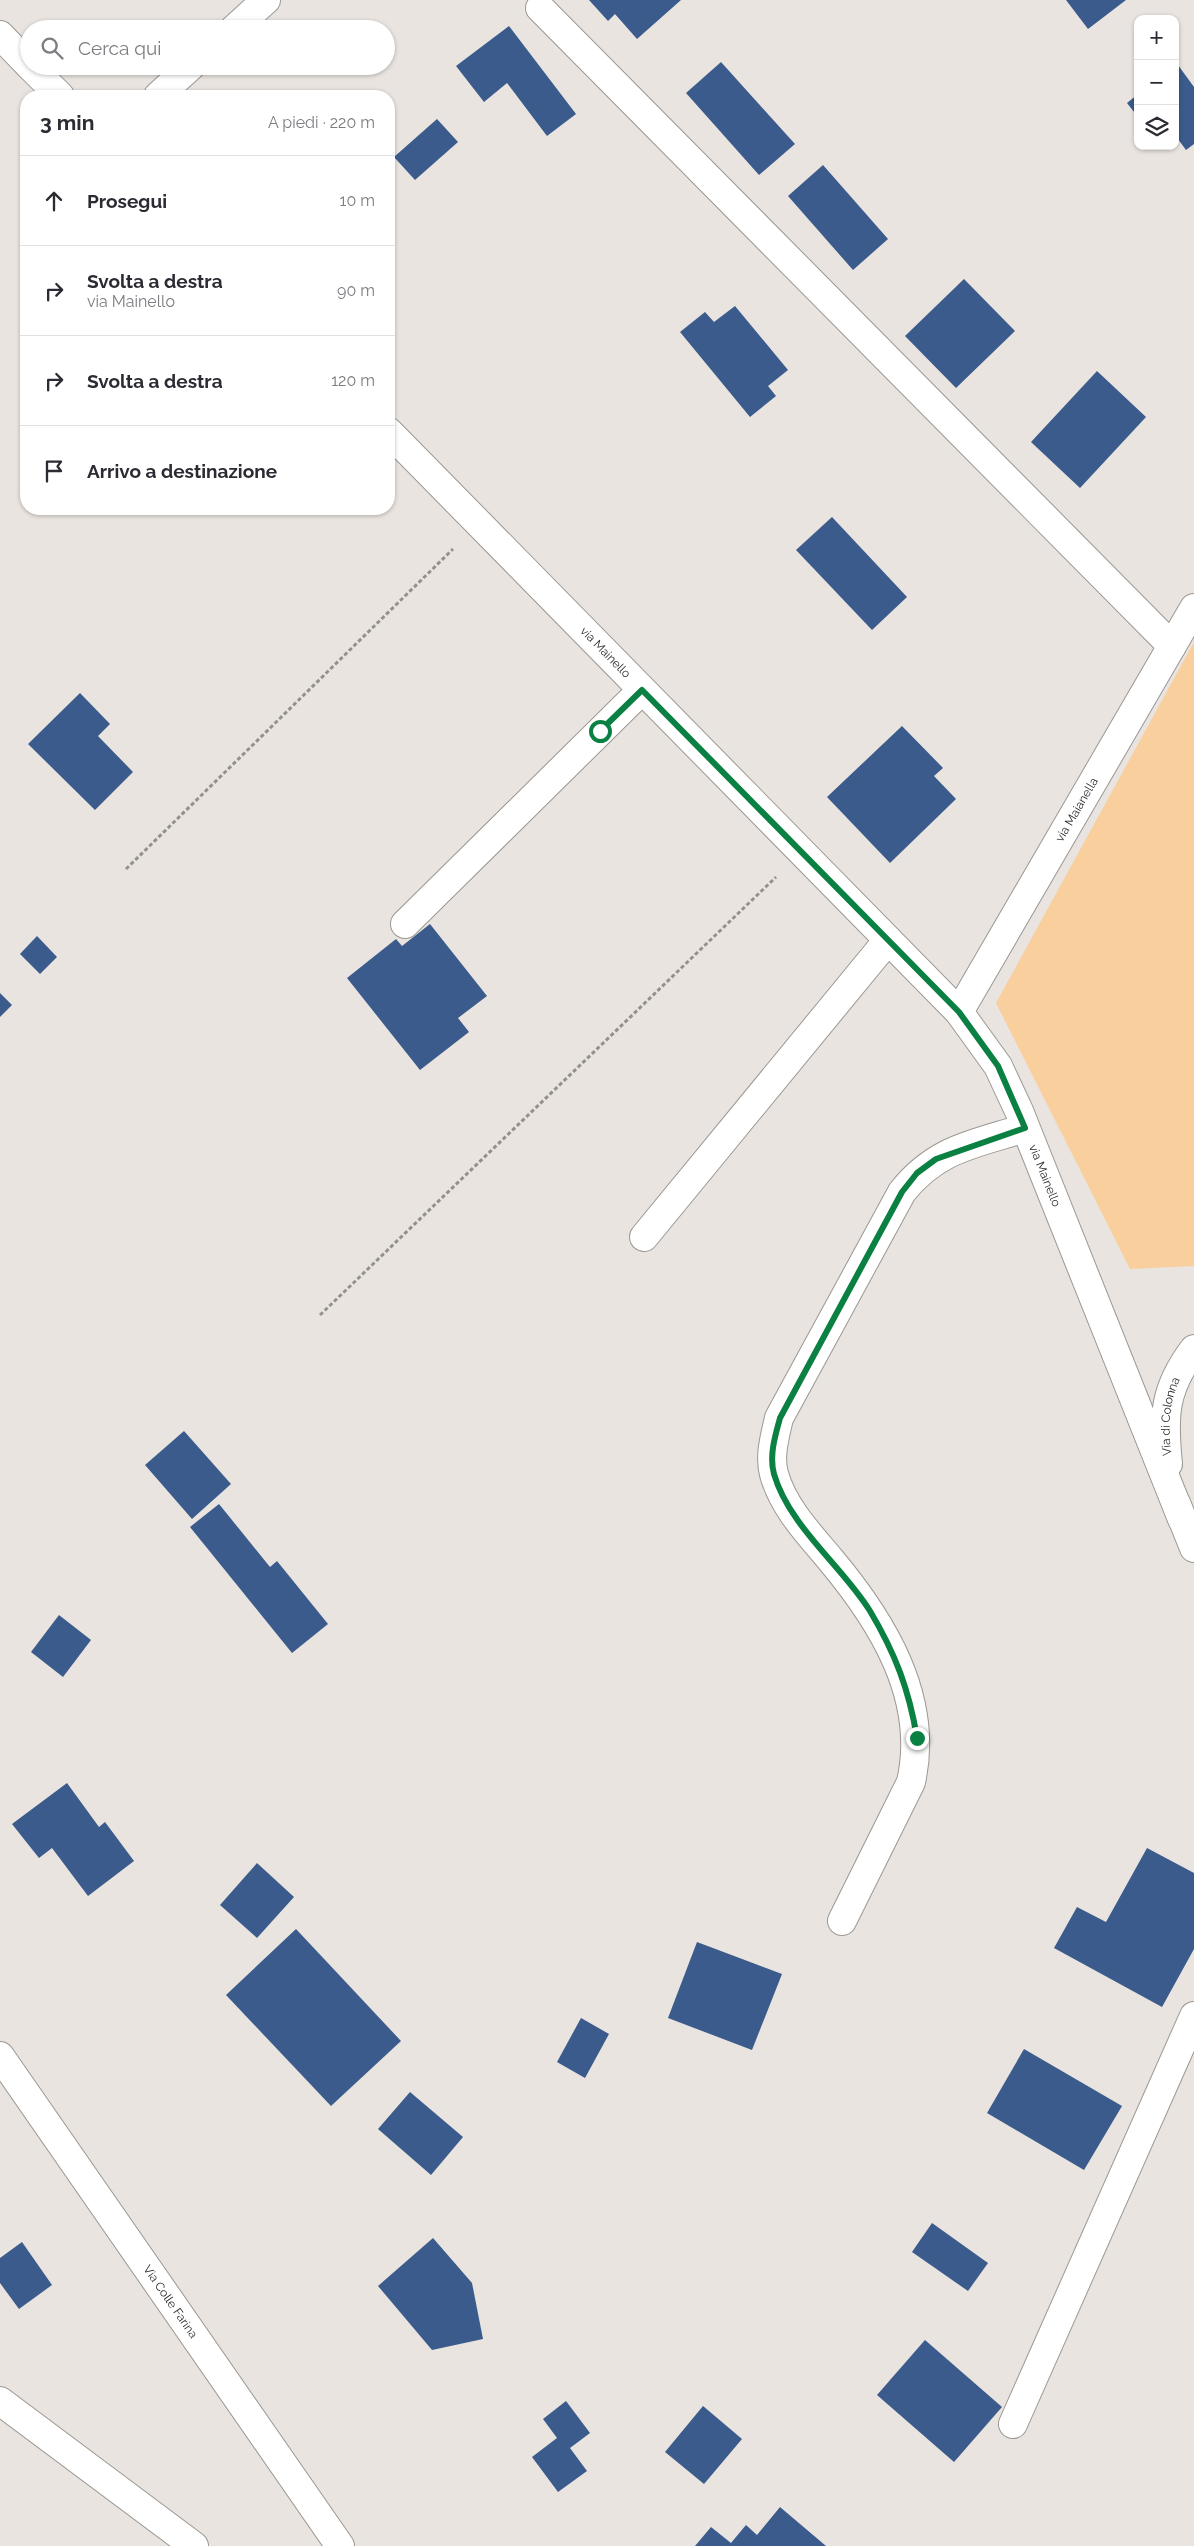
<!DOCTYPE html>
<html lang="it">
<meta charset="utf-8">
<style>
body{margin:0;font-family:Raleway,sans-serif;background:#f7f7f7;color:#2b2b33}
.controls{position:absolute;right:15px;top:15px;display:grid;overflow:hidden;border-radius:10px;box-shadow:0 1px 4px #0004}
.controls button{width:45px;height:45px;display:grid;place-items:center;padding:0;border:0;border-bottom:1px solid #e1e1e2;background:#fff;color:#2b2b33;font:25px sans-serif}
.stop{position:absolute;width:15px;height:15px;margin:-11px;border:4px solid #0b8043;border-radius:50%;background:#fff}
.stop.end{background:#0b8043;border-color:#fff;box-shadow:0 1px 5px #0008}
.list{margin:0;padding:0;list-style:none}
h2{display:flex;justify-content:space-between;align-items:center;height:65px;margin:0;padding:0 20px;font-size:21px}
h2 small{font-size:16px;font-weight:400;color:#7c7c81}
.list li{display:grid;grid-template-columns:32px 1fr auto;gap:15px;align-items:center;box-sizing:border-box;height:90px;padding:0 20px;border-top:1px solid #e1e1e2}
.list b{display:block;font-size:19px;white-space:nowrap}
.list p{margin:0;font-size:16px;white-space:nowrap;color:#7c7c81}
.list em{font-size:16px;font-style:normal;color:#7c7c81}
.icon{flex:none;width:28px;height:28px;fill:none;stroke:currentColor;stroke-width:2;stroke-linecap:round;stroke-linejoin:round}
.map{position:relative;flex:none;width:1194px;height:2546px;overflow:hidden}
.search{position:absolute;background:#fff;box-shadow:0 1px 4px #0004;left:20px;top:20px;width:375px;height:55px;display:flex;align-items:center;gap:12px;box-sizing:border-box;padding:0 18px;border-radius:28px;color:#7c7c81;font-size:19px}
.panel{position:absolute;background:#fff;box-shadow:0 1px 4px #0004;left:20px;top:90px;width:375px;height:425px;border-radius:20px}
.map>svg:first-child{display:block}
.green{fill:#f8cf9d}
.building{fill:#3a5b8b}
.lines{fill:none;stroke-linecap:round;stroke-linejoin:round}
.minor-casing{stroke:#9b9792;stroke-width:30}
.path{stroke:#94908c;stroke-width:3;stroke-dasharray:4 2.5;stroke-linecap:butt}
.minor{stroke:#fff;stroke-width:28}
.route{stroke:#0b8043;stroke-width:6}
.labels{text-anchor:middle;stroke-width:5;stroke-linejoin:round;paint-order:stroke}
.street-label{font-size:12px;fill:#2d2b29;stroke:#fff}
</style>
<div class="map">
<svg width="1194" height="2546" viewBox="0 0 1194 2546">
<rect width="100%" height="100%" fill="#e9e4df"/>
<polygon class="green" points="1194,642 1194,1266 1130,1269 996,1003"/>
<g class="building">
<polygon points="589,0 681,0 637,39 615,14 608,21"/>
<polygon points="1066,0 1126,0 1088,29"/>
<polygon points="509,26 576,114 547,136 507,83 484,102 456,66"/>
<polygon points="721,62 795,144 759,175 686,93"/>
<polygon points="1178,65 1194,87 1194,144 1186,150 1175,135 1175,67"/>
<polygon points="1138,94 1138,117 1127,103"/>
<polygon points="437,119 458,142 415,180 394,157"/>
<polygon points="823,165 888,239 853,270 788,196"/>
<polygon points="964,279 1015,331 956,388 905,336"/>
<polygon points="735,306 788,370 768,386 776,396 750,417 680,332 705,312 714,322"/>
<polygon points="1097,371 1146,417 1080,488 1031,442"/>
<polygon points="832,517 907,597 872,630 796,550"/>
<polygon points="80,693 110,724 98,736 133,772 95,810 28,744"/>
<polygon points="902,726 943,768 934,776 956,799 890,863 827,797"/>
<polygon points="430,924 487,996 458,1018 469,1032 420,1070 347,978 396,939 402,946"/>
<polygon points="37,936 57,957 40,974 20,954"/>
<polygon points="0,993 12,1005 0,1017"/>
<polygon points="184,1431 231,1484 192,1519 145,1465"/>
<polygon points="219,1504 270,1567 277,1561 328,1624 292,1653 190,1527"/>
<polygon points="59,1615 91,1640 63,1677 31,1652"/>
<polygon points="67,1783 99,1827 105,1822 134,1861 88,1896 52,1848 39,1858 12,1824"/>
<polygon points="1147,1848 1194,1873 1194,1949 1162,2007 1054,1948 1077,1907 1106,1922"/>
<polygon points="257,1863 294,1897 257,1938 220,1905"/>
<polygon points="296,1929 401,2041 331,2106 226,1995"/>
<polygon points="697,1942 782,1974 752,2050 668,2018"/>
<polygon points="581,2018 609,2034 585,2078 557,2062"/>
<polygon points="1024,2049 1122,2106 1084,2170 987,2113"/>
<polygon points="410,2092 463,2137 431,2175 378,2129"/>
<polygon points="932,2223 988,2263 968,2291 912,2252"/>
<polygon points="433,2238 472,2283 483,2339 432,2350 378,2286"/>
<polygon points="22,2242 52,2285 19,2309 0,2283 0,2258"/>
<polygon points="925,2340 1002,2407 954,2462 877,2395"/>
<polygon points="566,2401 590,2433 570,2448 587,2471 558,2492 532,2457 557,2438 543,2419"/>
<polygon points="703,2406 742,2439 704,2484 665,2452"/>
<polygon points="780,2507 826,2546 695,2546 711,2527 731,2543 746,2525 757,2535"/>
</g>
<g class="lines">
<defs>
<g id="minor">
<polyline points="540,8 1172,646"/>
<polyline points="234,29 266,0"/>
<polyline points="0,35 29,65"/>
<polyline points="30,66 60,96"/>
<polyline points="158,96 191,66"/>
<path id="s1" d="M 389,432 L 959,1012 L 998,1066 L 1019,1111 L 1182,1519"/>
<polyline points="405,924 642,690"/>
<path id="s2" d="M 959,1012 L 1194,608"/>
<polyline points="644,1237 888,940"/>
<path id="s3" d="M 1168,1464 C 1163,1415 1164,1389 1194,1349"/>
<polyline points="1176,1503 1194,1548"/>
<path d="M 842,1921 L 911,1782 C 930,1698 882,1621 830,1559 C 809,1534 783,1507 774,1474 C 769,1456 775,1436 779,1418 L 902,1192 C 937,1148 975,1144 1025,1128"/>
<path id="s4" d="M 0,2056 L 340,2546"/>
<polyline points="0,2401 194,2546"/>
<polyline points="1013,2424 1194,2016"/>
</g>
</defs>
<use href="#minor" class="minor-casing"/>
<g class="path">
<polyline points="126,869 453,549"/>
<polyline points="320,1315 776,877"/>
</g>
<use href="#minor" class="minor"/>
</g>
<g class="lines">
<path class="route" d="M 600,731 L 642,690 L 959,1012 L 998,1066 L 1025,1128 L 936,1159 L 917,1173 L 902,1192 L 780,1418 C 775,1436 769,1456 774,1474 C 789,1526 842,1566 870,1611 C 895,1653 909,1689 917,1738"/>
</g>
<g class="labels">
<g class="street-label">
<text dy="4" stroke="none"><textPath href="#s1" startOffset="309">via Mainello</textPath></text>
<text dy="4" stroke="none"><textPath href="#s2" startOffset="234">via Maianella</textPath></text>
<text dy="4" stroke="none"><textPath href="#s1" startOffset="999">via Mainello</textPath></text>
<text dy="4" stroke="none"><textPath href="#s3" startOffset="48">Via di Colonna</textPath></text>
<text dy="4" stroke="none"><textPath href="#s4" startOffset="299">Via Colle Farina</textPath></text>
</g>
</g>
</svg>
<div class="controls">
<button>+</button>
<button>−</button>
<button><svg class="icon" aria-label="layers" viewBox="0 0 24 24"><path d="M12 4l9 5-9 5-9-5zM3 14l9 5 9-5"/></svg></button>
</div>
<div class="stop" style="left:600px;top:731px"></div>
<div class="stop end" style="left:917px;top:1738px"></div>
<div class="search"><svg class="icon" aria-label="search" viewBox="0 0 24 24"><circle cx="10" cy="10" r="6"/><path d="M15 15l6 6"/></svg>Cerca qui</div>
<section class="panel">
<h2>3 min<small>A piedi · 220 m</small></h2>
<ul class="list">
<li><svg class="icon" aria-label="ahead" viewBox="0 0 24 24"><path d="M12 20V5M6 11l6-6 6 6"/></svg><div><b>Prosegui</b></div><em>10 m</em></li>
<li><svg class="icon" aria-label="right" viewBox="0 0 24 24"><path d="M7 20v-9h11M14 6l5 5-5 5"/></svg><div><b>Svolta a destra</b><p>via Mainello</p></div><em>90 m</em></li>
<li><svg class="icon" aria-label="right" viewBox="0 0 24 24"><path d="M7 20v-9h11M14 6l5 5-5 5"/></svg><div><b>Svolta a destra</b></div><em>120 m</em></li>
<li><svg class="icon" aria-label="arrive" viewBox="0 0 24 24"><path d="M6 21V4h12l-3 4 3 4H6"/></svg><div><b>Arrivo a destinazione</b></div></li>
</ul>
</section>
</div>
